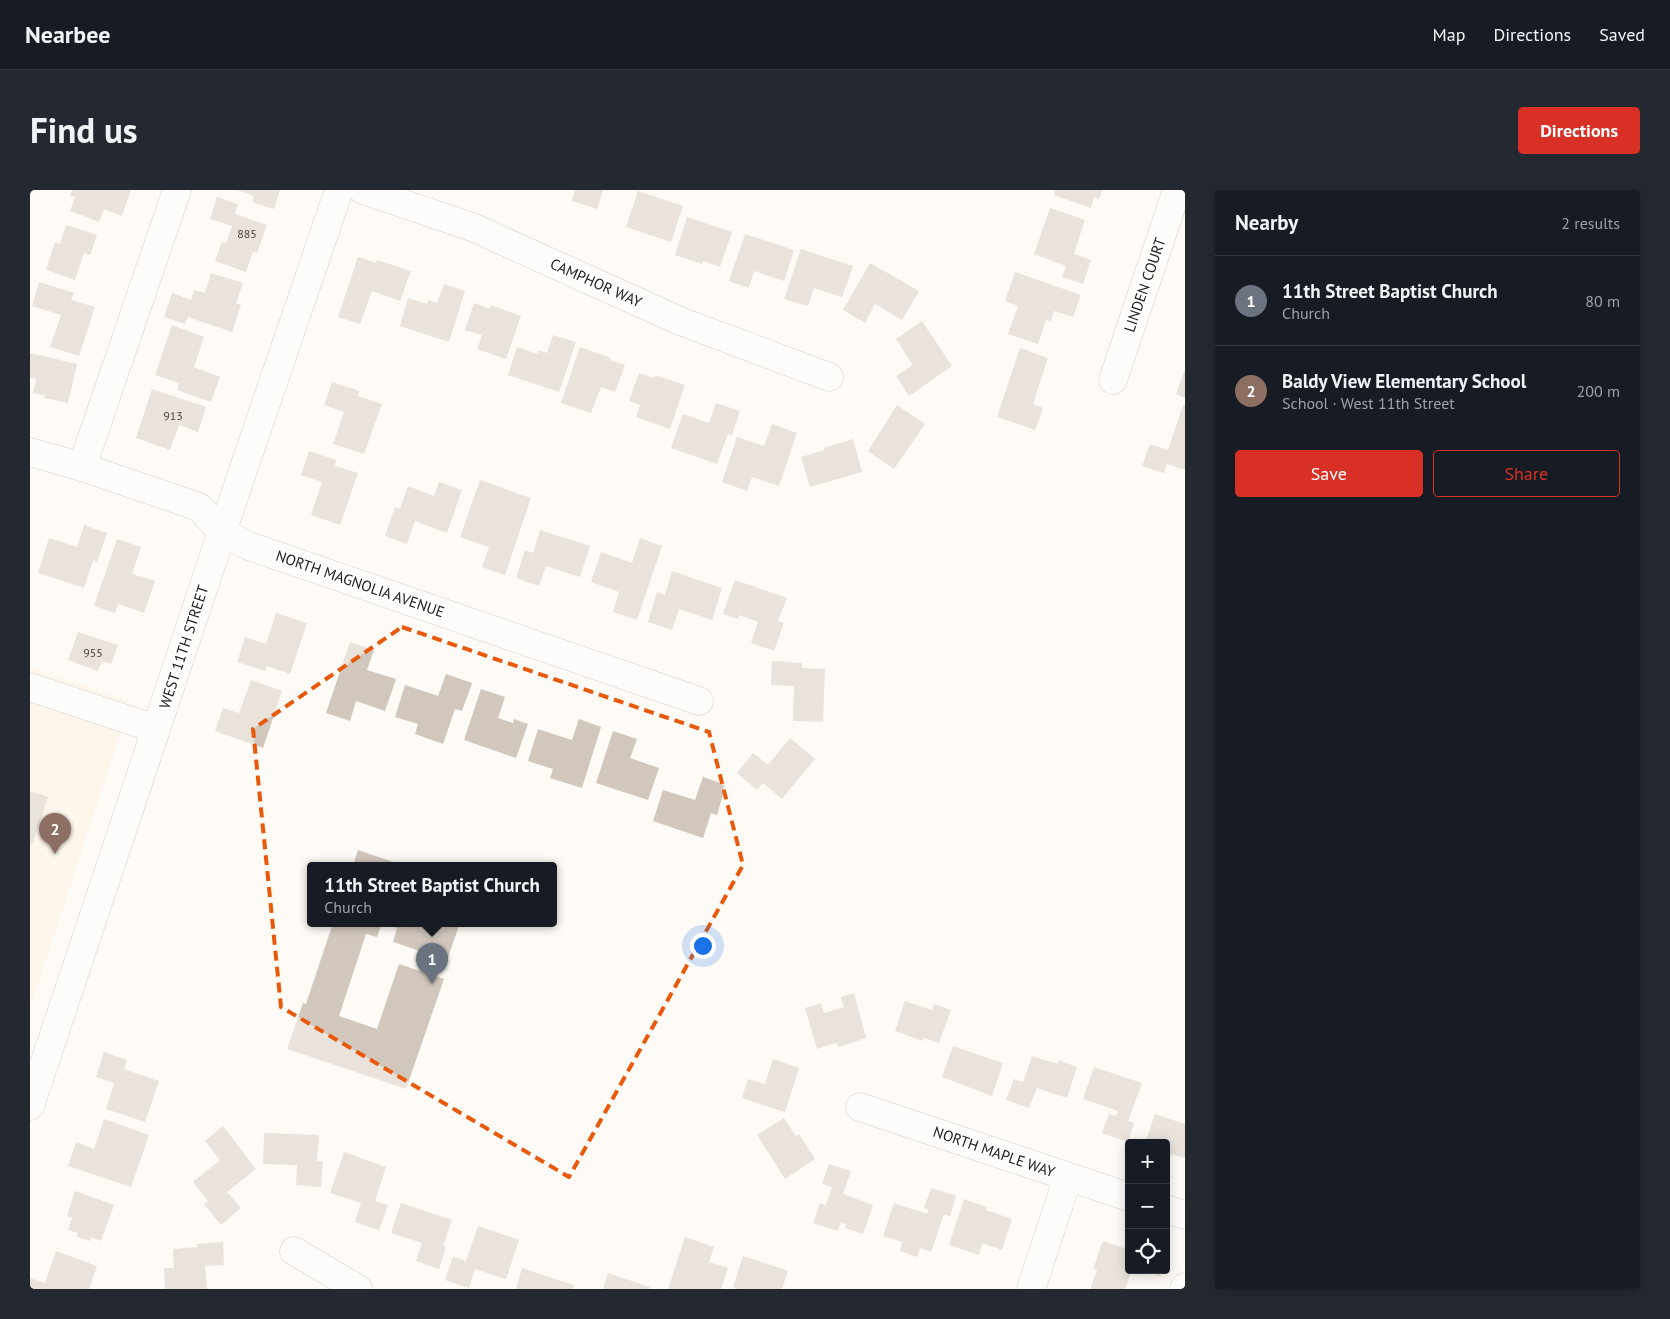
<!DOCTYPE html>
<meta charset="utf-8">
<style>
body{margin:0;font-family:"PT Sans",sans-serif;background:#242831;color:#f1f3f6}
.controls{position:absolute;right:15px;bottom:15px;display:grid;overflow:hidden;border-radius:5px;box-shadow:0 2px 12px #0003}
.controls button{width:45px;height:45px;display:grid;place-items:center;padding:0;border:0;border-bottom:1px solid #363941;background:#171b24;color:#f1f3f6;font:25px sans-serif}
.you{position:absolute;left:672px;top:755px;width:18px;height:18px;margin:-12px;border:4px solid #fff;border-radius:50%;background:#1a73e8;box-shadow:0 0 0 8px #1a73e833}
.badge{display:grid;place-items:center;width:32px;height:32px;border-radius:50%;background:#d93025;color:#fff;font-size:16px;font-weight:700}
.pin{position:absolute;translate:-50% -41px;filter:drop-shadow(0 1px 2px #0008)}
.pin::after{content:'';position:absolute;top:26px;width:18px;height:15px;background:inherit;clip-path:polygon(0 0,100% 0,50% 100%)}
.popup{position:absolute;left:277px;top:672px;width:250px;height:65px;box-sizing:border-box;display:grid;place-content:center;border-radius:5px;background:#171b24;filter:drop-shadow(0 1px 4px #0005);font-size:16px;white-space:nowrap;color:#9ea1a6}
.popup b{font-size:19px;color:#f1f3f6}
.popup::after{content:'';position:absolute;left:50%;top:100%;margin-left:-10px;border:10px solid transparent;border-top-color:#171b24}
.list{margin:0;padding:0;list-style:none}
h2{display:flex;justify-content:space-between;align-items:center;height:65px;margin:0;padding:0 20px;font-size:21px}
h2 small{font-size:16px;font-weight:400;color:#9ea1a6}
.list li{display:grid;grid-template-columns:32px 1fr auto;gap:15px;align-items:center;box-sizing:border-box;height:90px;padding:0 20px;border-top:1px solid #363941}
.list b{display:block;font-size:19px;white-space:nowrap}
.list p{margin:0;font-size:16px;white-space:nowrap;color:#9ea1a6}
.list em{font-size:16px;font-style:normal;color:#9ea1a6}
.actions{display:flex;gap:10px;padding:15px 20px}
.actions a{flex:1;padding:11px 0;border:1px solid #d93025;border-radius:5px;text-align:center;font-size:18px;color:#d93025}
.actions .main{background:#d93025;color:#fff}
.icon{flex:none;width:28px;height:28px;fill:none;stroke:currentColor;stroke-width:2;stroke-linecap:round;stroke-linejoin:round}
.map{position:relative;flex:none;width:1155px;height:1099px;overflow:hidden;border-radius:5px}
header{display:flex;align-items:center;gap:30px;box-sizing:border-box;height:70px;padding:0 25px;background:#171b24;border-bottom:1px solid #363941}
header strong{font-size:24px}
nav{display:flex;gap:28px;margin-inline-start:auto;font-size:18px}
.intro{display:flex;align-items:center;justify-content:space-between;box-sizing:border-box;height:120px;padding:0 30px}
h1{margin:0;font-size:35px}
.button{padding:12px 22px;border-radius:5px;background:#d93025;color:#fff;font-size:18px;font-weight:700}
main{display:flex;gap:30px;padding:0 30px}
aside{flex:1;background:#171b24;border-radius:5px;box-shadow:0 2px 12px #0003}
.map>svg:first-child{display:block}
.built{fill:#feefde}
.building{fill:#d1c7bd}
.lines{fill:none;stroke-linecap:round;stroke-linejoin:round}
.minor-casing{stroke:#a49b91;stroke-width:29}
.minor{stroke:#fff;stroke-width:28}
.marked{fill:none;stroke:#e8590c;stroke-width:4;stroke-dasharray:10 6;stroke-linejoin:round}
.labels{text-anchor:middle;stroke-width:4;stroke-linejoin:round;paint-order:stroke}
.number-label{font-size:12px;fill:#49443f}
.street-label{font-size:15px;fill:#1c1815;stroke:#fff}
</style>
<header>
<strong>Nearbee</strong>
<nav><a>Map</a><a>Directions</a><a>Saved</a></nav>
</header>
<div class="intro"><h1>Find us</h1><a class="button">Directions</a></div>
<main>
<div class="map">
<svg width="1155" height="1099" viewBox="0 0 1155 1099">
<rect width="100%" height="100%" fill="#fefaf6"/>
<polygon class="built" points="0,478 101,512 0,817"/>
<g class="building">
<polygon points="42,0 101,0 92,26 74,19 69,32 40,21 45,7 40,6"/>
<polygon points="207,0 250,0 244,19 222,12 224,6"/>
<polygon points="545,0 573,0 567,19 542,11"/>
<polygon points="1025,0 1072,0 1069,9 1064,7 1061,18 1024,5"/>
<polygon points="608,1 653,16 641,52 596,37"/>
<polygon points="187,7 208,14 205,24 237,35 227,63 223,62 216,82 185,71 192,52 196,53 202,36 180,29"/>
<polygon points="1020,18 1055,30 1044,64 1061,70 1053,94 1032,87 1036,76 1004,64"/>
<polygon points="657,27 702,42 690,77 673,71 672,74 645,65"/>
<polygon points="36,35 67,45 60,65 54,63 45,90 16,80 25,52 30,54"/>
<polygon points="715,44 764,60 754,91 724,81 719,98 699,91"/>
<polygon points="771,59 823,76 812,107 784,98 778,116 754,109"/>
<polygon points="328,67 346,73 347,70 381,81 370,111 342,101 330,134 308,127"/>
<polygon points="840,73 889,101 872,130 845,114 835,133 813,120"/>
<polygon points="985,82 1051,105 1043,127 1024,121 1021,131 1016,130 1008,154 978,144 988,116 975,111"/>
<polygon points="181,83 213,93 206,113 211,115 202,142 158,127 155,134 134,127 142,103 161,110 164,100 175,103"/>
<polygon points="9,92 44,103 41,110 65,117 49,166 20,157 31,125 2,116"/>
<polygon points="414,94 435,101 419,152 370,136 378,108 397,114 398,110 407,113"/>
<polygon points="444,113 460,119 461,115 491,126 476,169 447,159 452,145 435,140"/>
<polygon points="892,131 922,176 879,206 866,186 883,175 866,149"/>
<polygon points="142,135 174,147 164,177 190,187 181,212 147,200 149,193 125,185"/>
<polygon points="523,145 546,152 529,202 478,185 487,157 507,164 508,160 517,163"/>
<polygon points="550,157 581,168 580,170 595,175 585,202 571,197 561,223 531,213"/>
<polygon points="990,158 1018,168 1003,214 1013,218 1005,240 967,227"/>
<polygon points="0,163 47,174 38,213 14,208 15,205 3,203 6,189 0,188"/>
<polygon points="1155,179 1155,208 1146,204"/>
<polygon points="609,183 624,188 625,185 655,195 640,239 606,227 610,215 599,211"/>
<polygon points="302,192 329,201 328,206 352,214 334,264 303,254 314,222 294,215"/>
<polygon points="122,199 176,217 168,242 149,235 140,260 106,248"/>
<polygon points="686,213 710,221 702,245 698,244 687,274 641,258 653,224 679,233"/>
<polygon points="867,215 895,234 864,279 838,261"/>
<polygon points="1153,215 1155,216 1155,280 1137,274 1134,283 1112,276 1120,254 1138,260"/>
<polygon points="742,234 767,243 749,296 722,287 717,301 692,292 707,247 734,256"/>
<polygon points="823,249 832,282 780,297 771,267 795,260 794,258"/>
<polygon points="279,261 306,270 305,276 328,283 310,335 281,325 292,292 271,285"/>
<polygon points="450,290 501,308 475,385 452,377 459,357 430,347"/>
<polygon points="409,292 432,300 417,343 385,331 377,354 355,346 365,317 370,319 378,296 404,306"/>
<polygon points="54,335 77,343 67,372 63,370 54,398 8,383 19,348 47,357"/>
<polygon points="510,340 560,356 550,387 516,376 509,396 486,388 495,360 503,363"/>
<polygon points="610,348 632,356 607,430 583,422 589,402 561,392 571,362 602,373"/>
<polygon points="87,349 111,357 102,384 125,391 114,423 88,414 85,423 64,416"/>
<polygon points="642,381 692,398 682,430 649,419 642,440 618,432 627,402 635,405"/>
<polygon points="705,390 757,408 748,431 754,433 744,461 721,453 728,432 709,425 708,429 693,424"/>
<polygon points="246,423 277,433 260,484 237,476 235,481 207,472 215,447 236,454"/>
<polygon points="48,442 88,455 81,474 72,471 68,481 38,470"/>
<polygon points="320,452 344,460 337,480 366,489 355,521 326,511 320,531 296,523"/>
<polygon points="742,471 772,473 772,478 795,479 793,532 763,531 764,496 741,495"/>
<polygon points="416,484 442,493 432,521 425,519 413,554 385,544 388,534 365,527 375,495 408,506"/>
<polygon points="221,490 252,501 233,558 185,541 193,518 209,523"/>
<polygon points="451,499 475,507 468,528 483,533 484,529 498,534 486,568 434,550"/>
<polygon points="549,529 571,537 552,598 520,588 523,579 498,571 508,539 542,550"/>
<polygon points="583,541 607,549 600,568 629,578 618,610 566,593"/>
<polygon points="760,548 785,569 752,609 733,593 727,600 707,583 723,563 738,575"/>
<polygon points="673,587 696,595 687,625 681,623 673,648 623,631 633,600 665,610"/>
<polygon points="0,601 18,607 2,655 0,654"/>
<polygon points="328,660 372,675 323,675"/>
<polygon points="303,733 430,733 417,770 363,752 367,738 352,733 347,747 336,744 309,826 347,839 369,774 414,789 376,899 257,859 273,813 276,814"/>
<polygon points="824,803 836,848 808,857 806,853 787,859 775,818 791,813 794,823 814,817 811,807"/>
<polygon points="875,811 902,820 904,814 921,820 909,853 894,848 893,851 865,841"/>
<polygon points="923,856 973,873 962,906 912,887"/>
<polygon points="74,862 97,870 94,879 129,891 115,932 76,919 84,893 66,887"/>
<polygon points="1002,866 1028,874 1029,870 1047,877 1037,908 1007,898 999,918 976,910 984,889 993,892"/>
<polygon points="743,869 769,878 755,922 712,908 718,889 735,894"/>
<polygon points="1064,877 1112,893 1098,931 1104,933 1098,952 1072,943 1079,924 1086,926 1088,921 1053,909"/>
<polygon points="1125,924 1155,934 1155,968 1142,964 1140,968 1136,967 1136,953 1115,953"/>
<polygon points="754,928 766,946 769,944 785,969 755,989 727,945"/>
<polygon points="74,929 119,945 101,997 38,976 46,952 64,959"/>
<polygon points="193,936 226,979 197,1002 211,1018 191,1035 174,1014 178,1011 163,992 190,970 175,951"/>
<polygon points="234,943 289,945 287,971 293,971 291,997 266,995 267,975 233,974"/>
<polygon points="314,962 356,977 345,1011 358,1015 349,1040 325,1032 331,1013 300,1003"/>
<polygon points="799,974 821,981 813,1004 843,1015 833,1044 815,1038 816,1034 811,1032 808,1041 783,1033 790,1013 796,1015 802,997 792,994"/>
<polygon points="901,998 926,1006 920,1026 914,1024 901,1062 890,1058 887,1067 870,1061 872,1052 853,1046 864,1013 897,1024 899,1020 894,1018"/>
<polygon points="45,1001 84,1015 71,1051 61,1047 60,1051 47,1047 48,1043 38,1040 42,1028 37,1026"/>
<polygon points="934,1009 957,1017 956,1020 982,1029 972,1060 952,1053 949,1065 919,1055"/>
<polygon points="371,1013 422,1030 413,1056 416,1057 409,1079 386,1071 392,1053 361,1043"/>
<polygon points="448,1036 489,1050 476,1089 445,1079 439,1098 415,1090 423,1067 436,1071"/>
<polygon points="655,1047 684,1057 679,1072 698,1078 691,1099 638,1099"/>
<polygon points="1073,1051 1099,1060 1099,1080 1102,1080 1095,1099 1060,1099 1067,1080 1063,1079"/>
<polygon points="193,1052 194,1075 175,1076 177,1099 135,1099 134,1078 144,1078 143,1059 167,1057 167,1054"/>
<polygon points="26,1061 67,1076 59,1099 0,1099 0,1088 15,1093"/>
<polygon points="713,1066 758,1081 752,1099 708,1099 703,1097"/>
<polygon points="492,1078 544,1095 543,1099 486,1099"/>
<polygon points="1115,1080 1132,1080 1130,1086"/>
<polygon points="578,1083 620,1097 619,1099 573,1099"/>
</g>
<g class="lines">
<defs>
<g id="minor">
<polyline points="333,0 442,37 650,131 799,187"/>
<polyline points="1083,190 1147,0"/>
<polyline points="0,262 52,277 169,317 192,342 219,356 669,511"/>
<polyline points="52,277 147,0"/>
<polyline points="0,497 126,539"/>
<polyline points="0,916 192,342 309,0"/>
<polyline points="830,917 1099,1007"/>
<polyline points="1136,1019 1155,1025"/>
<polyline points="264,1061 328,1099"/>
<polyline points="1001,1099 1038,987"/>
<polyline points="1154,1099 1155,1097"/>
</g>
</defs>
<use href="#minor" class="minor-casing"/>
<use href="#minor" class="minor"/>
</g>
<path d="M0 0H1155V1099H0ZM 372,437 L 679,542 L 713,675 L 539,987 L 251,817 L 223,539 Z" fill="#fefaf6" fill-opacity=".55" fill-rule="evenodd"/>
<path class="marked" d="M 372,437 L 679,542 L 713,675 L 539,987 L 251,817 L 223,539 Z"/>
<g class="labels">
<g class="number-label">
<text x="217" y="48">885</text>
<text x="143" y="230">913</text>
<text x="63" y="467">955</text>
</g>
<g class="street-label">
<text transform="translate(566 93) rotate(24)" y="5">CAMPHOR WAY</text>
<text transform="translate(1115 95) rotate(-71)" y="5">LINDEN COURT</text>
<text transform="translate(330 394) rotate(19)" y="5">NORTH MAGNOLIA AVENUE</text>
<text transform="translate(154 457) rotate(-72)" y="5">WEST 11TH STREET</text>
<text transform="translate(964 962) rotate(19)" y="5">NORTH MAPLE WAY</text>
</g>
</g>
</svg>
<div class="controls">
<button>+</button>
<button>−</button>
<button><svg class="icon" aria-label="locate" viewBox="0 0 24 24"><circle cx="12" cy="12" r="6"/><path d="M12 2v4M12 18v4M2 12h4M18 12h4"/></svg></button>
</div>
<div class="you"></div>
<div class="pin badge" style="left:402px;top:794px;background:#6b7280">1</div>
<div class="popup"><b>11th Street Baptist Church</b>Church</div>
<div class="pin badge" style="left:25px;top:664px;background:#8d6e63">2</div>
</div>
<aside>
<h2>Nearby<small>2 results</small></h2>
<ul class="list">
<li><span class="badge" style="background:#6b7280">1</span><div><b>11th Street Baptist Church</b><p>Church</p></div><em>80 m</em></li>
<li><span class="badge" style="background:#8d6e63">2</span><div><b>Baldy View Elementary School</b><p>School · West 11th Street</p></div><em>200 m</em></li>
</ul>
<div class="actions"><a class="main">Save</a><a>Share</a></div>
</aside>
</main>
